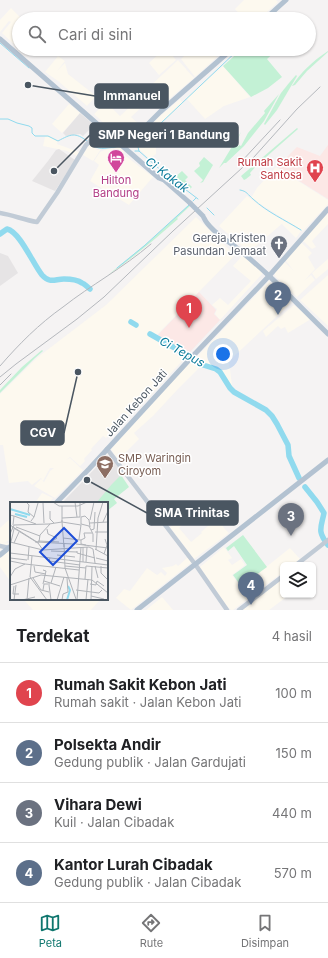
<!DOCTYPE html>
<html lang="id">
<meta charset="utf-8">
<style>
body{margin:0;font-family:Inter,sans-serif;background:#f6f6f6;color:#202124}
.controls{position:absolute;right:12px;bottom:12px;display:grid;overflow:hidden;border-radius:6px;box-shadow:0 1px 3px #0004}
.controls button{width:36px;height:36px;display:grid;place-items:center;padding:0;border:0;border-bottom:1px solid #e0e0e0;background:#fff;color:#202124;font:20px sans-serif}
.you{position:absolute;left:223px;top:354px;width:14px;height:14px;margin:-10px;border:3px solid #fff;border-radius:50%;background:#1a73e8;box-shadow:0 0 0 6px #1a73e833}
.badge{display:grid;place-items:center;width:26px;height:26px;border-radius:50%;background:#0f766e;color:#fff;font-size:13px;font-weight:700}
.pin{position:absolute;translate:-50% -33px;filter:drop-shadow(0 1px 2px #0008)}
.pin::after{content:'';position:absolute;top:21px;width:14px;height:12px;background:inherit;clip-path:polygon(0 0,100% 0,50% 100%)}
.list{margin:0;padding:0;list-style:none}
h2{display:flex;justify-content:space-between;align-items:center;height:52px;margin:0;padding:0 16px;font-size:17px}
h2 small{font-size:13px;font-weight:400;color:#757577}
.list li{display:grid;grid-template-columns:26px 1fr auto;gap:12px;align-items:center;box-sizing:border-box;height:60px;padding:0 16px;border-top:1px solid #e0e0e0}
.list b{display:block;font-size:15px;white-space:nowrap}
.list p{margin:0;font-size:13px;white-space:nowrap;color:#757577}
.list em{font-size:13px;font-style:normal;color:#757577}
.icon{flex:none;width:22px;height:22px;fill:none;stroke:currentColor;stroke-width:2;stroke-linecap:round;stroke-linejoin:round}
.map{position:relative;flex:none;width:328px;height:610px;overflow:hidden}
.search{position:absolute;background:#fff;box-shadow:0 1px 3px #0004;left:12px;right:12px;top:12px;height:44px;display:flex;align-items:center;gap:10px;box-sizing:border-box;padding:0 14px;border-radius:22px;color:#757577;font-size:15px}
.sheet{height:292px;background:#fff}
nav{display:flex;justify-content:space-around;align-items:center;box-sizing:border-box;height:56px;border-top:1px solid #e0e0e0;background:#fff;font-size:11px;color:#757577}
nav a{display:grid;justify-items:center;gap:2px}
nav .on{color:#0f766e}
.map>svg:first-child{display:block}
.commercial{fill:#fdf9ef}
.education{fill:#e6e4e5}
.medical{fill:#fce8e6}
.green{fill:#c3f1d5}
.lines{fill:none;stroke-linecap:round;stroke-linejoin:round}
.stream{stroke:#90daee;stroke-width:1}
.river{stroke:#90daee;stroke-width:5.5}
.secondary{stroke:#c1cbd6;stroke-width:4.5}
.primary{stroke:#b3c2d1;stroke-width:5}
.rail{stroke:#b5b8bd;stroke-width:1}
.primary-bridge{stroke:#b3c2d1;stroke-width:5}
.labels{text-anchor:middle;stroke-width:3;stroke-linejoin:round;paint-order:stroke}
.health-label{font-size:11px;fill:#be3a42;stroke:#fff;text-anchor:end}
.hotel-label{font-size:11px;fill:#b23c85;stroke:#fff}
.worship-label{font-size:11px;fill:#5b616d;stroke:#fff;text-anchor:end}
.street-label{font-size:11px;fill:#4a5661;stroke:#fff}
.education-label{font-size:11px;fill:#785e54;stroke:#fff;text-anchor:start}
.water-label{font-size:12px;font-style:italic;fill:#0c7c9b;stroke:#fff}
.inset-river{fill:none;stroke:#90daee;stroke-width:2}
.inset-road{fill:none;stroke:#b1b4b9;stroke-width:1}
.view{fill:#1d4ed8;fill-opacity:0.15;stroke:#1d4ed8;stroke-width:2}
.inset-edge{fill:none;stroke:#4a5661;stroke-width:2}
.leader{fill:none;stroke:#4a5661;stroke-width:1.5}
.callout-dot{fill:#4a5661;stroke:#fff;stroke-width:1.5}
.callout{fill:#4a5661;stroke:#4a5661;stroke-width:1.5}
.callout-label{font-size:12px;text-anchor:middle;font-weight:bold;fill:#fff}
</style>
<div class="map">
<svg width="328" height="610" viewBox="0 0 328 610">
<rect width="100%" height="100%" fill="#f5f3f3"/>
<g class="commercial">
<polygon points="244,0 276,0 278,2 259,19 244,19 235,9"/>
<polygon points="11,8 22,19 19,19 19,49 21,49 20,50 2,33 11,22 9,21 0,32 0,20"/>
<polygon points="164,49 167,49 176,60 159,75 149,63"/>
<polygon points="191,49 194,49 195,50 197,49 199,50 197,53 200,56 207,49 209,49 217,57 195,77 181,59"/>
<polygon points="58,56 65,61 57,71 65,63 68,74 96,96 87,106 58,81 45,72"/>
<polygon points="178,60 194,78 169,99 159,90 148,98 139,89 144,84 148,88"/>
<polygon points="223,66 250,97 224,106 205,119 186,98"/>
<polygon points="180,99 183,103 153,131 156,134 156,154 150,159 132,143 159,117"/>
<polygon points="136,101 142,107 131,117 140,125 123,142 94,114 106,102 120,116"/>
<polygon points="69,104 80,113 62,133 52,124"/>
<polygon points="101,133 104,133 117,143 114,147 103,148 97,148 94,146 90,143"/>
<polygon points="48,136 58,141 57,144 79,152 77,156 67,151 43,146 45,137"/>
<polygon points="90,144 97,150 101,149 93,161 83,155"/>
<polygon points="116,145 124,151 123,154 153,177 129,205 90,181 99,165 94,161 100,152 107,149 114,149"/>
<polygon points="276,167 328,200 328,204 303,231 251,198 257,188"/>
<polygon points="247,196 264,209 301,231 296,238 282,224 284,222 249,252 219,226"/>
<polygon points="328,212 328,224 312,241 316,247 312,249 303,241"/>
<polygon points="196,217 235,255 157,335 183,360 141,406 139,405 106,438 103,436 91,449 92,450 84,459 85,461 80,466 70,457 66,460 70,458 83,470 55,498 34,486 41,479 44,482 50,471 54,468 50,468 43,481 41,478 32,485 28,481 9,483 3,445 0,445 0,394 38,357 106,305"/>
<polygon points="301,242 312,253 308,257 315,269 304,281 311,275 315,280 297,297 275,276 275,270 284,261 294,271 285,260"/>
<polygon points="243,255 263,273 262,274 220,320 215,314 217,309 212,305 220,298 228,305 251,281 233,266"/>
<polygon points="328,259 328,269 316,279 312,273"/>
<polygon points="328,275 328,326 300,300"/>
<polygon points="269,281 291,303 232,358 229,362 232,385 230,388 216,370 197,363 194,360"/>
<polygon points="294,305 311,319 288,333 285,327 281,329 278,326 266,337 263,331"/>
<polygon points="191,361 200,367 178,389 153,416 134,433 139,439 118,460 111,449"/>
<polygon points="42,493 53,498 49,503 35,503"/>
<polygon points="218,517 224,528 229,533 194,559 170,527 180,520 183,524 179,528 191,542 202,533 201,532"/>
<polygon points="11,518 11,539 6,542 3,542 9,543 0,550 0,528"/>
<polygon points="224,547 232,558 228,560 232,565 241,559 245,565 232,575 241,587 290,548 300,559 292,565 283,565 283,572 233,610 231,610 227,606 200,567"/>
<polygon points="11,548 11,582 0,567 0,558"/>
<polygon points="188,557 192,562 131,610 116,598 124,589 130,591 147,568 157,575 161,572 165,576 167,573 162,568 173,566 176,564 178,566"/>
<polygon points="283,578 283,595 289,595 269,610 242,610"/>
<polygon points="162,597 173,610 146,610"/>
<polygon points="23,599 97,599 99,601 91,610 33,610"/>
</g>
<g class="education">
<polygon points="80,113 94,125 83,136 80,134 66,136 63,133"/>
<polygon points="59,149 75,160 55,191 32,181 48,161 56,150"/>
<polygon points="0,253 8,256 18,273 0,286"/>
<polygon points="110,456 124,475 99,502 99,503 62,503 106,457"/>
</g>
<g class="medical">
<polygon points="328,145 328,199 277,167 297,147 320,156"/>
<polygon points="199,292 216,310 214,314 220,320 189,353 167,343 158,335"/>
</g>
<g class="green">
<polygon points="242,49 278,49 267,59 282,77 268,88 251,97 223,66"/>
<path d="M 328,51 L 328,52 L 307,71 L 295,85 L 292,86 C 303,70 312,62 328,51 Z"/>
<polygon points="296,75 297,76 277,110 265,125 264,124 281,93 289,83"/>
<polygon points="279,94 264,121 244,146 226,163 224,163 219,168 241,132 236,143 238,145 237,148 239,145 241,146 248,133 265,113 264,111"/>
<polygon points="297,128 298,129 257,165 250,173 251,175 246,179 244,180 241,176"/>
<polygon points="204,157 213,165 203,182 200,183 203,180 194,171 200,166 199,163"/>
<polygon points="182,171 188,177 185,180 192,187 190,189 174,178"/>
<path d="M 189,205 L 190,206 L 177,218 L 178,219 C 155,239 133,258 108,275 L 151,240 Z"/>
<polygon points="42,350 43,351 35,358 0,393 0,390 22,367"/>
<polygon points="121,475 129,487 114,499 117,503 107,511 107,503 98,503 97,502 112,484"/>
<polygon points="243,535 267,567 241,586 233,575 247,565 234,546 228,551 226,548"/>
</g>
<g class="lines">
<g class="stream">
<polyline points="0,43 29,68"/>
<path d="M 0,119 L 8,119 L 17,123 L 29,126 L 32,128 L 32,133 L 35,136 L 48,136 L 58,141 C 71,134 75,132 87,141"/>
<path d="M 89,143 C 99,151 104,148 116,147"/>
<polyline points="135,151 139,151 164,173 198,199"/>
<polyline points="139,151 138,147 141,142 239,49"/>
<path d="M 240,190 C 247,191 248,195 253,199 C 267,212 285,220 301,230"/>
<polyline points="193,201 196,198"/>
<polyline points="207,208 214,215"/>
<polyline points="117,268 144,246 189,205"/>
</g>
<g class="river">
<path d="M 0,234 L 7,229 C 20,232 33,264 42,275 C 50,284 55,279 64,279 C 69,279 78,280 82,283 C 85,284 87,287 90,289"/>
<polyline points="131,322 136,325"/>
<polyline points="150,334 173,347 200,364 216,369 220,372 230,388 234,392 266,410 272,416 277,424 288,445 289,456 299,478"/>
<path d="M 305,487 L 317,502 L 324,513 C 321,528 317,531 328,545"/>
</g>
<g class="secondary">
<path d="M 0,213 C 13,215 24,220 37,222 L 57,193 L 86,145 L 103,129"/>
<polyline points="107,449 195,564 227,610"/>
<polyline points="0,546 9,548"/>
<polyline points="296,565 328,540"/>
<polyline points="239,610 283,576"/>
</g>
<g class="primary">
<polyline points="265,19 286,0"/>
<polyline points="0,39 159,178 164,180 190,203"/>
<polyline points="121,144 128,143 131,141 160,112 232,49"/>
<path d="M 204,218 C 208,227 224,239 233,245 C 267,271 297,304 328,334"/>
<polyline points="56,503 89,469 190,359 269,276 328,209"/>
<polyline points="0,555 11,546"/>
<polyline points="137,610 328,460"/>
</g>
<g class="rail">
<polyline points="241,162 280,120"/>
<path d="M 0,366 C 19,344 39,324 63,307 C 91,285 123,268 151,244"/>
<polyline points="0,377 16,364 77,319 104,297 173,231 254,157 297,109 320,87"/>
<polyline points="0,385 11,374"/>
</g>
<polyline class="primary-bridge" points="190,203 203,216"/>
</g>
<defs>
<symbol id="hotel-pin" viewBox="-11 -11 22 30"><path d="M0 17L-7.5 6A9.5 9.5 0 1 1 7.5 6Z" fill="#d1479c" stroke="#fff"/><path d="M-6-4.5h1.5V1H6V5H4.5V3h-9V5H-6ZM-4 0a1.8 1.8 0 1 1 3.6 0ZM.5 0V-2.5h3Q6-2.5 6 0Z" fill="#fff"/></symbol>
<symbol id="hospital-pin" viewBox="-11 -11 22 30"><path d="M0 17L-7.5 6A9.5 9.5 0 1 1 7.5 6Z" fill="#e0444e" stroke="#fff"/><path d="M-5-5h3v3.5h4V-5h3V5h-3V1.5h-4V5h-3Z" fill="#fff"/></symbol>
<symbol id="church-pin" viewBox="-11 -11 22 30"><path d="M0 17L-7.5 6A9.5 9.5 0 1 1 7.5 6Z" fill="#6b7280" stroke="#fff"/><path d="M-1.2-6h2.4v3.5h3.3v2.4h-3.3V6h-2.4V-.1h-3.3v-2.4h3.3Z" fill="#fff"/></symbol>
<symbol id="school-pin" viewBox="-11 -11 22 30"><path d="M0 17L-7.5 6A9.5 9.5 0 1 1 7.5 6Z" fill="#8d6e63" stroke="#fff"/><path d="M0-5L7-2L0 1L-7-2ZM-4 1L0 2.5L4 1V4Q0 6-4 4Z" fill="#fff"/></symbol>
</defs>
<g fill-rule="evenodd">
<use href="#hotel-pin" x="106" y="148" width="20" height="27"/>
<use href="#hospital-pin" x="305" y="158" width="20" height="27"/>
<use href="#church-pin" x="269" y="234" width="20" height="27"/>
<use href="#school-pin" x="95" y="454" width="20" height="27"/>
</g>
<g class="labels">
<g class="health-label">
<text x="302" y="166">Rumah Sakit<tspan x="302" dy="13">Santosa</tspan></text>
</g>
<g class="hotel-label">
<text x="116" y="184">Hilton<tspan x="116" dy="13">Bandung</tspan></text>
</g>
<g class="worship-label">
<text x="266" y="242">Gereja Kristen<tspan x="266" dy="13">Pasundan Jemaat</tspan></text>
</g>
<g class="street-label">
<text transform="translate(136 403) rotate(-48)" y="4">Jalan Kebon Jati</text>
</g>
<g class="education-label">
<text x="118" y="462">SMP Waringin<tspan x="118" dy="13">Ciroyom</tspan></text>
</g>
<g class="water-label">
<text transform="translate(167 175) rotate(37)" y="4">Ci Kakak</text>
<text transform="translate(182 352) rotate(29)" y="4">Ci Tepus</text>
</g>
</g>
<g transform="translate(10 502)">
<rect width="98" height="98" fill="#f5f3f3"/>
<path class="inset-river" d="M 0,7 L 20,13M 5,12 L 17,15M 57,98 L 60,88 L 58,84"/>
<path class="inset-road" d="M 16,0 L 19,3 L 18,10 L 24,15 L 21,19M 43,0 L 49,4 L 68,4 L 77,0M 65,0 L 67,15M 70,0 L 70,15M 33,1 L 34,21M 52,4 L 52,20M 40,9 L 40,17 L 44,21M 0,13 L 4,14 L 3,23M 4,14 L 26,22M 24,15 L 28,1M 52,16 L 70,15M 80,18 L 84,0M 93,20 L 98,9M 80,21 L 98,20M 71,22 L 79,24 L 83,32 L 83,40M 71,22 L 71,15 L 75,14 L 79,18 L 80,25M 0,23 L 27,40 L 63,42M 2,25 L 28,41 L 33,48M 6,25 L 30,34M 37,27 L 38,32 L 47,36 L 41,40M 81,28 L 84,27 L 85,10M 85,30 L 98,30M 0,32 L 4,23 L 39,22 L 52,20 L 52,18M 53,36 L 71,38 L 71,42 L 76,43M 69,37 L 71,23M 71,38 L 75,36 L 74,31 L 82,31M 28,39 L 49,40M 0,40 L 33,48 L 79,45 L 83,47 L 85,61M 25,40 L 29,40 L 30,33 L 40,22M 4,41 L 9,30M 54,42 L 55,66 L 66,97M 66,42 L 98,46M 0,44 L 4,27M 54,45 L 52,20 L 71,23M 85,47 L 98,54M 86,48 L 88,16 L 93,0M 41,49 L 67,50M 67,49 L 67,51 L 85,56M 0,51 L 98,63M 94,52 L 97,43 L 95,37M 47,53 L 65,55M 22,54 L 20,75 L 37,98M 0,56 L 17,58M 40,56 L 39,59 L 70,63M 86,56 L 98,59M 18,58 L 19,45M 0,59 L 15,62M 73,60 L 73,45M 76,60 L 77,45M 24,64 L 25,70 L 36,72M 55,64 L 76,66M 85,64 L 88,76M 91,64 L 91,71 L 98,78M 33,68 L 36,69 L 33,82M 0,75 L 5,67 L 15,62 L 69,68M 23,76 L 31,88 L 39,90M 75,77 L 76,64 L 98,66M 34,79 L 50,84M 41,81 L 46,65M 80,82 L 86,83 L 87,79 L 94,84M 0,83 L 31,73 L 82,78 L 98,91M 39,83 L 41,98M 4,84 L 3,92 L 9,92M 33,88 L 34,82 L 40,82M 66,88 L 89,91 L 92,88M 81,94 L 94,97M 4,98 L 6,83M 12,98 L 25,95M 17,98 L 19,76M 47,98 L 54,75M 52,98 L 53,92 L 58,90 L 57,76M 67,98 L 71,45M 76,98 L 78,77M 81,98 L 82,65"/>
<path class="view" d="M 54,26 L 67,39 L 43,63 L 30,50 Z"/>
<rect width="98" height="98" class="inset-edge"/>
</g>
<path class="leader" d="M28 85L95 96M54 171L90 135M78 372L64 433M87 480L147 513"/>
<g class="callout-dot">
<circle cx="28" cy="85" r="4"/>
<circle cx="54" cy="171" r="4"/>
<circle cx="78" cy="372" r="4"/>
<circle cx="87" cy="480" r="4"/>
</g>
<g class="callout">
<rect x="95" y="84" width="73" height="24" rx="4"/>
<rect x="90" y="123" width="148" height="24" rx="4"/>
<rect x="21" y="421" width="43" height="24" rx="4"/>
<rect x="147" y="501" width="91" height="24" rx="4"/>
</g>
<g class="callout-label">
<text x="132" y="100">Immanuel</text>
<text x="164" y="139">SMP Negeri 1 Bandung</text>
<text x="43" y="437">CGV</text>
<text x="192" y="517">SMA Trinitas</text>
</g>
</svg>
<div class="controls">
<button><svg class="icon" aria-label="layers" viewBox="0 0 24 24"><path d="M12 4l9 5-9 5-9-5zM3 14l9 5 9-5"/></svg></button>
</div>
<div class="you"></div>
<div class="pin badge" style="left:189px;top:328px;background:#e0444e">1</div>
<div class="pin badge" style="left:278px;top:315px;background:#5c6f8a">2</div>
<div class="pin badge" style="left:291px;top:536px;background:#6b7280">3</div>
<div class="pin badge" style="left:251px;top:605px;background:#5c6f8a">4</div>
<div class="search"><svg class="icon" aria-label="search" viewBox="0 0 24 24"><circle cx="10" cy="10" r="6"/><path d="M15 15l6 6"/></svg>Cari di sini</div>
</div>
<section class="sheet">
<h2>Terdekat<small>4 hasil</small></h2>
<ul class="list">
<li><span class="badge" style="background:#e0444e">1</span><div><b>Rumah Sakit Kebon Jati</b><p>Rumah sakit · Jalan Kebon Jati</p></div><em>100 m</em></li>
<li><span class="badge" style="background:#5c6f8a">2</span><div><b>Polsekta Andir</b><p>Gedung publik · Jalan Gardujati</p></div><em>150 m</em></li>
<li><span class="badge" style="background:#6b7280">3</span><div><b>Vihara Dewi</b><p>Kuil · Jalan Cibadak</p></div><em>440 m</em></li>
<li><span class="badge" style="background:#5c6f8a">4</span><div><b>Kantor Lurah Cibadak</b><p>Gedung publik · Jalan Cibadak</p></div><em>570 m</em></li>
</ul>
</section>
<nav>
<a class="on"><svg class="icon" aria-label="map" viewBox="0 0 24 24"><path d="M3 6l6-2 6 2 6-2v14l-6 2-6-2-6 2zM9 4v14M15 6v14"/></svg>Peta</a>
<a><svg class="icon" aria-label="directions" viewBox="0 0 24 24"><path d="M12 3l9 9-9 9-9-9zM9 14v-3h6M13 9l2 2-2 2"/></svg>Rute</a>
<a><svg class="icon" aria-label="saved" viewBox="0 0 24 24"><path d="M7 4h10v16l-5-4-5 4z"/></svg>Disimpan</a>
</nav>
